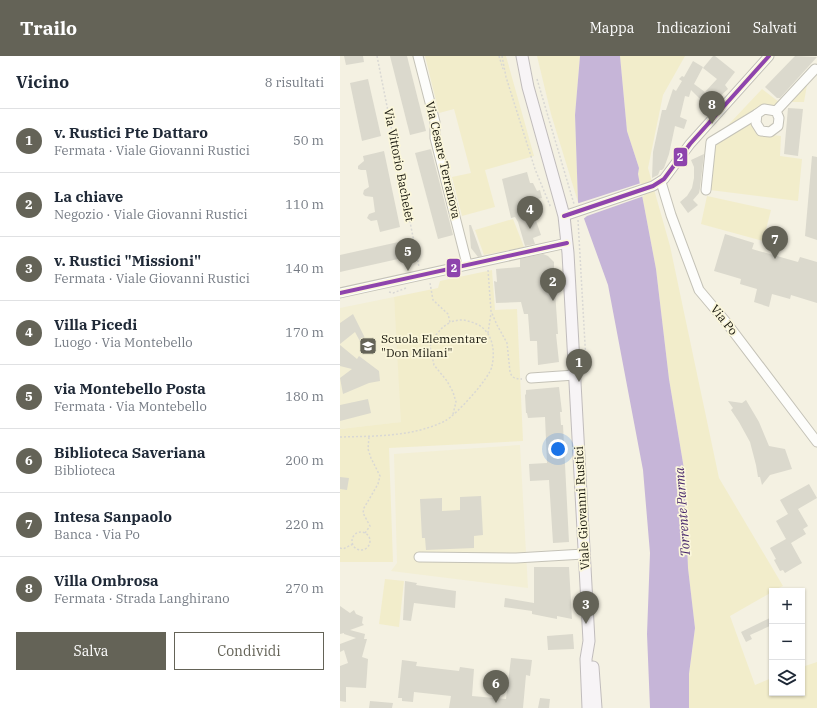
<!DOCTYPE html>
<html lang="it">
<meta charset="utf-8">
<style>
body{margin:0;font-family:"IBM Plex Serif",serif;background:#f2f2f3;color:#1f2937}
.controls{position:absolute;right:12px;bottom:12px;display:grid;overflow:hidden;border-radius:0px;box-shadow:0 1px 3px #0004}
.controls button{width:36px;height:36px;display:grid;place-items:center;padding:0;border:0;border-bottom:1px solid #e0e1e3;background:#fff;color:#1f2937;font:20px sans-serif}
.you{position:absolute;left:218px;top:393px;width:14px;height:14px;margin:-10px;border:3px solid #fff;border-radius:50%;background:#1a73e8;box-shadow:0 0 0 6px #1a73e833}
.badge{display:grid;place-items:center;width:26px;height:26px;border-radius:50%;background:#646357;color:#fff;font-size:13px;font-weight:700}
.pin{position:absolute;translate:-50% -33px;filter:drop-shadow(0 1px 2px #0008)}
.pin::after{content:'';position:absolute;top:21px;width:14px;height:12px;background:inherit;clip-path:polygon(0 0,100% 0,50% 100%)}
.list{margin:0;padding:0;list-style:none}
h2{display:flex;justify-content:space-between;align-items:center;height:52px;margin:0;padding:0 16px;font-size:17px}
h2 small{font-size:13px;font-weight:400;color:#747a83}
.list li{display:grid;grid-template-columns:26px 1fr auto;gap:12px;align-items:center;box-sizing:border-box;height:64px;padding:0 16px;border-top:1px solid #e0e1e3}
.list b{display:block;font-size:15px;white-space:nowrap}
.list p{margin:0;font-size:13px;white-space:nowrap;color:#747a83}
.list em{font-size:13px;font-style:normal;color:#747a83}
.actions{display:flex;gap:8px;padding:12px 16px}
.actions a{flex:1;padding:9px 0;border:1px solid #646357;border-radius:0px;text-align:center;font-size:14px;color:#646357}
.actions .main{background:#646357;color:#fff}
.icon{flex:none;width:22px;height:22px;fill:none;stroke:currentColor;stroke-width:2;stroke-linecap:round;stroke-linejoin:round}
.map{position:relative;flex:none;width:477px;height:652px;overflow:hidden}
header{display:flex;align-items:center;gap:24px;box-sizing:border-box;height:56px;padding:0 20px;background:#646357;color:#fff}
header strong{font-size:19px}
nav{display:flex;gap:22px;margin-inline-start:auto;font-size:14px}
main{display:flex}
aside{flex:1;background:#fff}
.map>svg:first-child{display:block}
.built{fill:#f3efd5}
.green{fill:#f2edcb}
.water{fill:#c6b5d8}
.pier{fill:#f4f1e2}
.building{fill:#dbd9cd}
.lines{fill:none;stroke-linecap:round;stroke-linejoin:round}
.minor-casing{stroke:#c4c2b7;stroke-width:11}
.major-casing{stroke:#c0bcbc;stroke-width:13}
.path{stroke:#d9d8d4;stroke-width:1.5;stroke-dasharray:2 2;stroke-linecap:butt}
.minor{stroke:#fdfdfb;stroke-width:9}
.major{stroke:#f7f4f6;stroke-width:11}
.bus-1-casing{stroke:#fbf7db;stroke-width:7}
.bus-1{stroke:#8e44ad;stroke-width:4}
.labels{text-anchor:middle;stroke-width:3.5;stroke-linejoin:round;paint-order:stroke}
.street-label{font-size:12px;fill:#17160c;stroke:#fbf7db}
.poi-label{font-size:12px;fill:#17160c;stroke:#fbf7db;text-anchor:start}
.water-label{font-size:13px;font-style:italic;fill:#48286c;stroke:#fbf7db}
.line-badge{stroke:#fbf7db;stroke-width:1.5}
.badge-label{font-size:11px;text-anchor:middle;font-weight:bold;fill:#fff}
</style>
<header>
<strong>Trailo</strong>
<nav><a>Mappa</a><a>Indicazioni</a><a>Salvati</a></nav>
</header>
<main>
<aside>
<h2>Vicino<small>8 risultati</small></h2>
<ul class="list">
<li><span class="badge">1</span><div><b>v. Rustici Pte Dattaro</b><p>Fermata · Viale Giovanni Rustici</p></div><em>50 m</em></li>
<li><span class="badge">2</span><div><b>La chiave</b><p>Negozio · Viale Giovanni Rustici</p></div><em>110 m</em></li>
<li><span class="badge">3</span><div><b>v. Rustici &quot;Missioni&quot;</b><p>Fermata · Viale Giovanni Rustici</p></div><em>140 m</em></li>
<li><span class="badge">4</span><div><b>Villa Picedi</b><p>Luogo · Via Montebello</p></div><em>170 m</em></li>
<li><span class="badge">5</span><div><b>via Montebello Posta</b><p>Fermata · Via Montebello</p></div><em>180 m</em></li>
<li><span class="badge">6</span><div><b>Biblioteca Saveriana</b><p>Biblioteca</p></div><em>200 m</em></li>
<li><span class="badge">7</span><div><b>Intesa Sanpaolo</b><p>Banca · Via Po</p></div><em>220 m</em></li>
<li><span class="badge">8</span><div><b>Villa Ombrosa</b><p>Fermata · Strada Langhirano</p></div><em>270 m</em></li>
</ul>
<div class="actions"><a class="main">Salva</a><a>Condividi</a></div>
</aside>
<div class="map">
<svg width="477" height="652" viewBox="0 0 477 652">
<rect width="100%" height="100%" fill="#f4f1e2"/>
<g class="built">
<polygon points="54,241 62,366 0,373 0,252"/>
<polygon points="180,389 188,532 51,515 57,507 54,398"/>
</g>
<g class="green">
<polygon points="85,0 166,0 194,100 145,114 155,151 122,160 112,121 131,117 114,53 99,57"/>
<polygon points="197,0 240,0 235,59 238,146 211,58"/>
<polygon points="280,0 345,0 323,39 308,112 330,190 379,422 443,530 432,535 432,536 390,560 415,629 432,622 432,637 462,637 462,611 477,606 477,652 349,652 349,618 355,572 348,512 344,413 329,323 316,213 298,118 299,112 287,75"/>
<polygon points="468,23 464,46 447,46 444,54 420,51 412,62 416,77 441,80 440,100 462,103 458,145 370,134 375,83 422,33 439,46"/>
<polygon points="367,140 431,154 423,185 361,168"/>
<polygon points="173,163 184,191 144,199 135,174"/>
<polygon points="152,214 155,254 177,253 183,385 49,392 53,506 0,506 0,373 61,366 54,241 98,232 100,225"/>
<polygon points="45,523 64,525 59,571 39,568"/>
</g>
<polygon class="water" points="240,0 280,0 287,75 299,112 298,118 316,213 329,323 344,413 348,512 355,572 349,618 349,652 310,652 307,578 310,497 303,414 268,229 238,146 235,59"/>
<polygon class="pier" points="301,127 304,140 247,160 242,164 236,148"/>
<g class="building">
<polygon points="4,0 23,0 24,6 6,9"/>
<polygon points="50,0 67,0 86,75 70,79"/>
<polygon points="373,0 375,0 395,16 385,29 388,33 368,51 351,34 349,41 345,40 340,61 347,64 344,73 335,70 329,98 324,112 322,114 320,114 318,119 312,122 313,96 322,54 326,54 333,33 336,35 342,25 339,23 342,20 344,21 353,5 363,11 354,28 365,36 377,23 363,12"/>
<polygon points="455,0 477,1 440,42 437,42 425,31"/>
<polygon points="28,23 41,80 22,85 10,27"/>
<polygon points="448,52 463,53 458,100 444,98"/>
<polygon points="91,93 113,179 98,183 75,97"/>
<polygon points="44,95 60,171 40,176 37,164 31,165 27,162 29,158 35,156 33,141 25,140 23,138 24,134 29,131 26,114 21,114 18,113 18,110 24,105 23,100"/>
<polygon points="364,98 360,132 359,137 353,144 358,149 348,157 340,146 347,140 352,132 354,122 354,111 351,104"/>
<polygon points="472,100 477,101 477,184 465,180"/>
<polygon points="187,116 190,127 193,127 197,135 200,134 202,142 179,146 185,162 194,159 201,179 193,182 195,188 185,190 178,166 175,161 171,162 162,123"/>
<polygon points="129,169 131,169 142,200 138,201 131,192"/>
<polygon points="385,178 414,187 412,193 458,206 460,201 477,206 477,247 451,239 450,243 432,238 429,251 414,246 417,233 400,228 401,223 374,215"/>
<polygon points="63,185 67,201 0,216 0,199"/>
<polygon points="203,198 208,200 214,206 214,221 218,278 216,278 219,306 198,309 197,285 190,285 188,258 184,258 181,246 156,247 154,225 157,226 156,213 180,211 180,203"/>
<polygon points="13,258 28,288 23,291 15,276 0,288 0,267"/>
<polygon points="0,289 17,303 19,300 39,315 40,325 29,327 3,338 0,322 12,313 0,310"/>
<polygon points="219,331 222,356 220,356 221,369 223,369 229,486 213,487 209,424 190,425 189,408 207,407 205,361 188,362 187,357 186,357 185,339 186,338 186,334"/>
<polygon points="28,343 31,357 0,365 0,349"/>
<polygon points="406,344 419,366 429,390 445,393 452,413 430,419 422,429 420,421 418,421 416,409 410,386 399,366 391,354 393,352 388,345 402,347"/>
<polygon points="0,421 9,422 7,434 0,433"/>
<polygon points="469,428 477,442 458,453 468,470 463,473 466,478 451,487 462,507 445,517 443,514 440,515 434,504 436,503 430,492 446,483 436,465 448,458 440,444"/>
<polygon points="141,440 143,479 134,480 134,492 86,494 85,482 82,482 80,443 102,442 102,455 120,454 120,441"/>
<polygon points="194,511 229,511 232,563 217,560 217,563 192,558 192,555 164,551 165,542 194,547"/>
<polygon points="65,525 77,527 76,529 116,535 115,552 74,547 71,565 63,564"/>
<polygon points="0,550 10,557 14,554 16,558 23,561 22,567 24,569 10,574 25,578 24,583 27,583 22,601 28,603 26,632 6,631 6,646 0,645 0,610 8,607 4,594 0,596 0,588 16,582 4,578 4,577 0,578"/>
<polygon points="432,561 432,569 410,579 412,583 406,586 401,576"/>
<polygon points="233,578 234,593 208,594 207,580"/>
<polygon points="171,602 192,604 190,620 186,619 183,652 109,652 111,640 74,636 73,646 62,645 62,642 58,642 62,604 77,606 76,610 119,615 120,611 134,613 132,640 166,643"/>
<polygon points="200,642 210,643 209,652 198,652"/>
<polygon points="30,645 53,647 52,652 29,652"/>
</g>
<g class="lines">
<defs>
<g id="minor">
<polyline points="78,0 95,66 95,82 127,208"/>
<polyline points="436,55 424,53 417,58 416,67 421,75 430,76 438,70 439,62 436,55 475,13"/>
<polyline points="321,126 331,159 359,234 386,266 477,386"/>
<polyline points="366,134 371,86 417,58"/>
<polyline points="224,160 313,130 324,123 350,88 429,0"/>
<polyline points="0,237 227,187"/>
<polyline points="191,322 235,319"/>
<polyline points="79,501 176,502 244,498"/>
</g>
<g id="major">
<polyline points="182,0 188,31 221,149 224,160 228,197 249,585 246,603 248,652"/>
<polyline points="253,611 256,652"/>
</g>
</defs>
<use href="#minor" class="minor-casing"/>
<use href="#major" class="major-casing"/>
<g class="path">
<polyline points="37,0 79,211"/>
<polyline points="159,0 163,13"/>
<polyline points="162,0 166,21 195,113 211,152"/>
<polyline points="197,23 234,148"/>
<polyline points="238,164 246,306 244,309"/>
<path d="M 148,214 L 151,255 L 157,269 L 167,287 L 170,316 C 172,322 175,323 182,323"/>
<polyline points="49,236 53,237 66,232"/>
<polyline points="109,267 103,271 96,279 90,290 94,309 107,325 113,336 116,346 113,358"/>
<polyline points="148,277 151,257"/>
<path d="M 0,381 C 36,380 72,381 105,365 C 116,359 150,322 152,310 C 156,291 151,271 131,266 C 128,265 125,264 122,264 C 118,264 114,265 110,266 L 108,258 L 93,244 L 90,227"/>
<circle cx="21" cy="485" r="9"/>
<polyline points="25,477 30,470 23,457 24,452 38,428 40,420 31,402 28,393 29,381"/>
<polyline points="0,492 3,493 13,488"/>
</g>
<use href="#minor" class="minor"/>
<use href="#major" class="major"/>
<defs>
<g id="bus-1">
<polyline points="224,160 313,130 324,123 350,88 429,0"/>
<polyline points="0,237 227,187"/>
</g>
</defs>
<use href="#bus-1" class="bus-1-casing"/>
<use href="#bus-1" class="bus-1"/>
</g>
<defs>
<symbol id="school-square" viewBox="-11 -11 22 22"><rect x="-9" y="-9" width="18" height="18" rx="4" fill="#646357" stroke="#fbf7db"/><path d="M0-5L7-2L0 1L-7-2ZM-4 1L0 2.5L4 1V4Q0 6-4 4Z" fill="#fff"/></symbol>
</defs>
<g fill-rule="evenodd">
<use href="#school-square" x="18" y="280" width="20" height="20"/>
</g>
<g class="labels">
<g class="street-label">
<text transform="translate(103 104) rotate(77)" y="4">Via Cesare Terranova</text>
<text transform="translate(59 109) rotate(79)" y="4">Via Vittorio Bachelet</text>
<text transform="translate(384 264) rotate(51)" y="4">Via Po</text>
<text transform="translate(242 452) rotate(-93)" y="4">Viale Giovanni Rustici</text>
</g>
<g class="poi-label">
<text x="41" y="287">Scuola Elementare<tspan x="41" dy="14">"Don Milani"</tspan></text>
</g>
<g class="water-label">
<text transform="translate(342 456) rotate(-94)" y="5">Torrente Parma</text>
</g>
</g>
<g class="line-badge">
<rect x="333" y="91" width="15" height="20" rx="4" fill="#8e44ad"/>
<rect x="106" y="202" width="15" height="20" rx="4" fill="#8e44ad"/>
</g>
<g class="badge-label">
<text x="340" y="105">2</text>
<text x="114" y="216">2</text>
</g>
</svg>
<div class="controls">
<button>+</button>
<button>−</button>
<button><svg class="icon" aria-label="layers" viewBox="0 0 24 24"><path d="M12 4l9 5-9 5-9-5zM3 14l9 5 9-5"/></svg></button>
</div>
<div class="you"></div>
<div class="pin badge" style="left:239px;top:326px">1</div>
<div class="pin badge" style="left:213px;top:245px">2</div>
<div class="pin badge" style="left:246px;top:568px">3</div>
<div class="pin badge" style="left:190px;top:173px">4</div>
<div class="pin badge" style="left:68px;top:215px">5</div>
<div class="pin badge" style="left:156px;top:647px">6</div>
<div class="pin badge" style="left:435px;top:203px">7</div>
<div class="pin badge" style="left:372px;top:68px">8</div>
</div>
</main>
